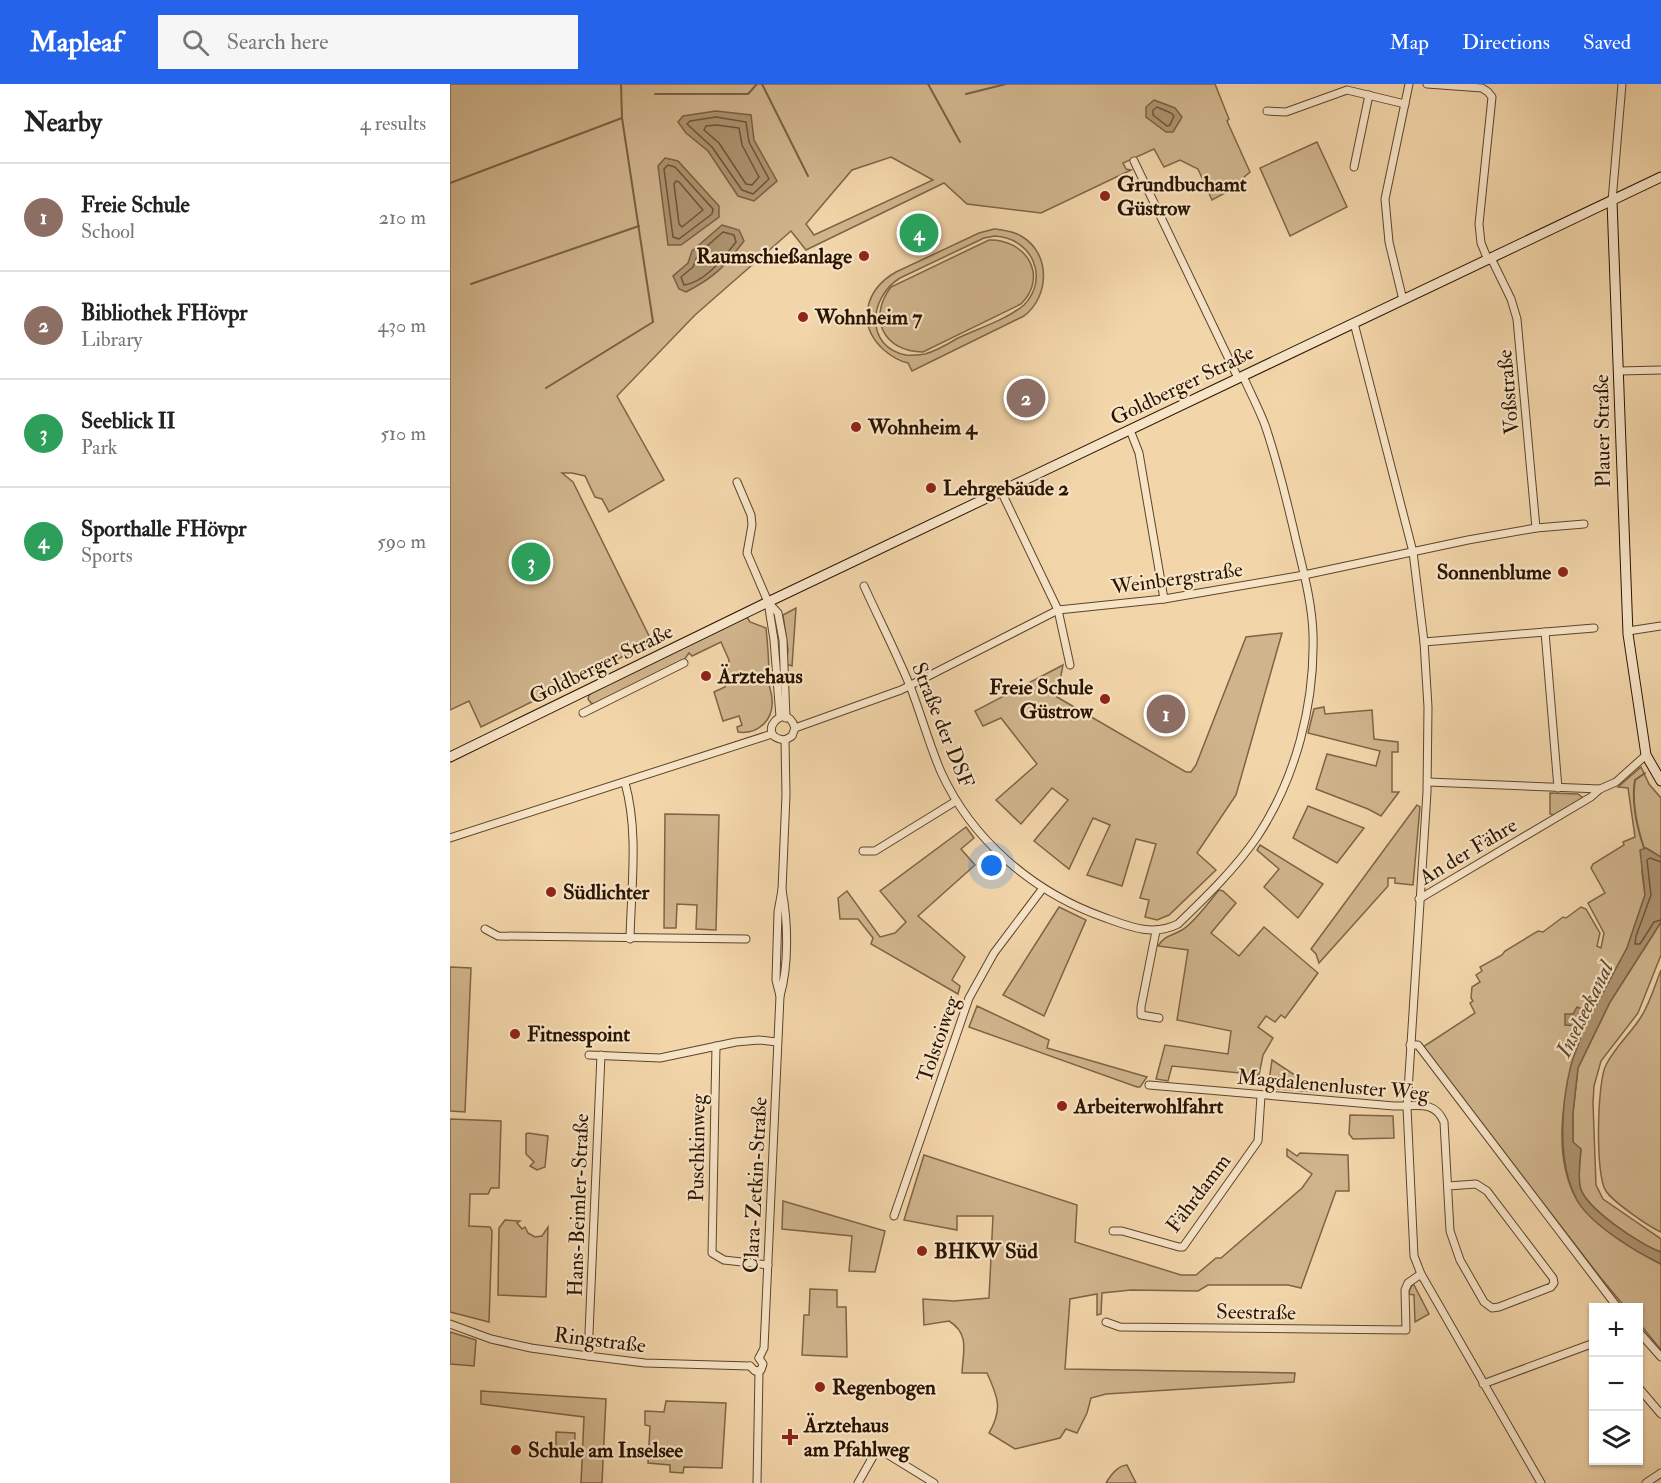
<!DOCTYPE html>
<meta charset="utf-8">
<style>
body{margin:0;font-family:"IM FELL Double Pica",serif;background:#f6f6f6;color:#222}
.controls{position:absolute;right:18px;bottom:18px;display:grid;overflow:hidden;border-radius:0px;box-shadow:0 2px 4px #0004}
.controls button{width:54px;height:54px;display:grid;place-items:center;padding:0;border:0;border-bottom:2px solid #e0e0e0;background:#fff;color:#222;font:30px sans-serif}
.you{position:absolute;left:542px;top:782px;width:21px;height:21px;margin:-15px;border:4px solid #fff;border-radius:50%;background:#1a73e8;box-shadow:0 0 0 9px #1a73e833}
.badge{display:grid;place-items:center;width:39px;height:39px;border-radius:50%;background:#2563eb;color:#fff;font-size:20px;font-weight:700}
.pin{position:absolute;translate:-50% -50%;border:3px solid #fff;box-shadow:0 2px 6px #0006}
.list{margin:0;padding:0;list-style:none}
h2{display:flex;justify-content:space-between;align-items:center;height:78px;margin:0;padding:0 24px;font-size:26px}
h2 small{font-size:20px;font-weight:400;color:#767676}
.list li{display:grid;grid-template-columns:39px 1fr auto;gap:18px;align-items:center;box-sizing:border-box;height:108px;padding:0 24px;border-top:2px solid #e0e0e0}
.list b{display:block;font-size:22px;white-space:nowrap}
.list p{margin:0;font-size:20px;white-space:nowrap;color:#767676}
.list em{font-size:20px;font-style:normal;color:#767676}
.icon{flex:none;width:33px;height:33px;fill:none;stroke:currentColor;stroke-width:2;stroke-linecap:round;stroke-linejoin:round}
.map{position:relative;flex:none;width:1211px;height:1399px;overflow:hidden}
header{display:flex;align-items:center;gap:36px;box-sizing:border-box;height:84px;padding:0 30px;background:#2563eb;color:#fff}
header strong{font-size:28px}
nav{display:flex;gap:33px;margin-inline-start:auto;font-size:21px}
.search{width:420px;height:54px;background:#f6f6f6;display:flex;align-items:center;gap:15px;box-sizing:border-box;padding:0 21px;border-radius:0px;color:#767676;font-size:22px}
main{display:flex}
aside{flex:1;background:#fff}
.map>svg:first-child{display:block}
.green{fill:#d0b48c;stroke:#7d6446;stroke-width:1.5;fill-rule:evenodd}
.water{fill:#ae9370;stroke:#796043;stroke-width:1.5}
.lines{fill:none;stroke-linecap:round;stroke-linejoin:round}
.shore{stroke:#6c5438;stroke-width:1.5}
.stream{stroke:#796043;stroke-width:2}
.street-casing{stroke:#5c442a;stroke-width:9}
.secondary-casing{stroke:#2a1400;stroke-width:11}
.street{stroke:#f7e4c7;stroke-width:7}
.secondary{stroke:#f7e4c7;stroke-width:9}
.poi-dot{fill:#8f2418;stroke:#f7e4c7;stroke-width:2}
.labels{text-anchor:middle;stroke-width:4.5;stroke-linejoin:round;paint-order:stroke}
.poi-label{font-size:21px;font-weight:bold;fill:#2a1400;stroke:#f7e4c7;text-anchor:start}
.street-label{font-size:21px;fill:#2a1400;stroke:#f7e4c7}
.water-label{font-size:22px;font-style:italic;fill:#5f472d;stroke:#f7e4c7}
</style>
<header>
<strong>Mapleaf</strong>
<div class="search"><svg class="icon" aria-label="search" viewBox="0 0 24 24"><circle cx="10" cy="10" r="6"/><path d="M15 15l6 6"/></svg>Search here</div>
<nav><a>Map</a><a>Directions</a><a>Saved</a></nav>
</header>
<main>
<aside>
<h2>Nearby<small>4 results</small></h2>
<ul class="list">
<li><span class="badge" style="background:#8d6e63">1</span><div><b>Freie Schule</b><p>School</p></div><em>210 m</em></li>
<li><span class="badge" style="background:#8d6e63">2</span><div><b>Bibliothek FHövpr</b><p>Library</p></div><em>430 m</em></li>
<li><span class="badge" style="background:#2e9e5b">3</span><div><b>Seeblick II</b><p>Park</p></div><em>510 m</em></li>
<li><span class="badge" style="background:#2e9e5b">4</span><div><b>Sporthalle FHövpr</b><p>Sports</p></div><em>590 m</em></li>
</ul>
</aside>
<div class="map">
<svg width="1211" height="1399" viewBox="0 0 1211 1399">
<rect width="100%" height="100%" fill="#f2d5a9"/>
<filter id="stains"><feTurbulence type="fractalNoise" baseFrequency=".00333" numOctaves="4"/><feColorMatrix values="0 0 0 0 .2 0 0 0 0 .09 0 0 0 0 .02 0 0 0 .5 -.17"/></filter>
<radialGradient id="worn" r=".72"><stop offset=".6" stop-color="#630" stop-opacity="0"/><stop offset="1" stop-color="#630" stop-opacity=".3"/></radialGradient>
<g class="green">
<path d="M 0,0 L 765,0 L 779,35 L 777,37 L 800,88 L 777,108 L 762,116 L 748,85 L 730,76 L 714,83 L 704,65 L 673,79 L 676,85 L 681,86 L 591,129 L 517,120 L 494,99 L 356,166 L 341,147 L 245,231 L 167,312 L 214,396 L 159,428 L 152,415 L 145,413 L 135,392 L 122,389 L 112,389 L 123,398 L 202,558 L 31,643 L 19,617 L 0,626 ZM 441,73 L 483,96 L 364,151 L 356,140 L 402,86 Z"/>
<polygon points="867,58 897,123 840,152 810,84"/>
<path d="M 544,145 C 553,146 563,147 571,152 C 601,169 600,212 574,232 L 462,287 L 458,279 C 448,277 441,272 434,266 C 405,240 416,205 446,188 L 529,149 ZM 545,152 C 582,154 600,194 574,221 C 556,236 529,244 508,254 C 498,260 486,267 475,270 C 469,271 462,272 456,271 C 415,263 418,214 450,194 L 534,154 Z"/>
<path d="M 539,156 C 576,155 599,192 571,220 L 473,268 C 434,268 417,234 441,203 Z"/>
<polygon points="346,524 342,582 336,580 338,566 333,531"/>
<path d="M 297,533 L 300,538 L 316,544 C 318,562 319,578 319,596 C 318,602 322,608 322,615 C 324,635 309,651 288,648 L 287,643 L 292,641 L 289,632 L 273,637 L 264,608 L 275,603 L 279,576 L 271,558 L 242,572 L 239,569 L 234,576 L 144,620 L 141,619 L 138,615 L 139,611 L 144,607 Z"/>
<polygon points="832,549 786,711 747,769 766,786 719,831 707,836 695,833 699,816 690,814 706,760 686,755 672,802 637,791 660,741 643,734 619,785 584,757 618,716 602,704 571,740 546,716 587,680 551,634 533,642 525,627 613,581 607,613 736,688 741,688 746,681 796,553"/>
<polygon points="874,623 875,630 922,626 924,655 948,658 948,668 942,668 942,708 949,708 931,732 918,725 866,705 877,670 926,682 930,667 858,649 864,625"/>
<path d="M 1191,683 L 1199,700 L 1211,714 L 1211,773 L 1196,764 L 1192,788 L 1195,811 L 1177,864 L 1142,929 L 1129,942 L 1132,946 L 1132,951 C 1114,999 1100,1069 1127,1116 C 1142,1141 1186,1167 1211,1180 L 1211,1266 L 1189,1239 L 1188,1224 L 1175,1223 L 1150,1193 L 973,963 L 1025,929 L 1020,919 L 1023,917 L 1021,914 L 1022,903 L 1030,898 L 1026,891 L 1032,887 L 1030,883 L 1052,871 L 1055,867 L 1088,847 L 1093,848 L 1113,833 L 1116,834 L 1131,823 L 1136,825 L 1150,849 L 1147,862 L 1151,864 L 1154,849 L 1138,819 L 1155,809 L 1141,784 L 1143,780 L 1174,761 L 1173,758 L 1185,753 L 1178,704 L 1168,703 Z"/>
<polygon points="1100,709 1128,710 1133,714 1105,731 1100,730"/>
<polygon points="967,721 970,723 963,801 945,799 945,794 938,794 938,802 869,879 866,870 861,865"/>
<polygon points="858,722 914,744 887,779 843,754"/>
<polygon points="215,730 269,731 266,846 246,845 247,821 227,820 226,844 214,844"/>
<polygon points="516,743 524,754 511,765 525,781 468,832 515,873 502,896 510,902 508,910 421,860 423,854 408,835 390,835 388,814 397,807 430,853 445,849 456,838 430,807"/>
<polygon points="810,761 873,800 848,834 814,803 829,785 807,766"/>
<path d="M 769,806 L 773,807 L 786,819 L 761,849 L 789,872 L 814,843 L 868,889 L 835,934 L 831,931 L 825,938 L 816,932 L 808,943 L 823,954 L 813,971 L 809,991 L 722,982 L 718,997 L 706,995 L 715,961 L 778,970 L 781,947 L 727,936 L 738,866 L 708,862 C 715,851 722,852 732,846 C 744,839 759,818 769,806 Z"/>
<polygon points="609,823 636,836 594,932 553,911"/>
<path d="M 1211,838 L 1211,871 L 1188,929 L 1151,977 L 1144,1002 L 1143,1019 L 1146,1101 L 1153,1115 L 1211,1155 L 1211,1168 C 1191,1161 1134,1124 1130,1103 C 1128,1091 1130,1077 1131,1065 L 1123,1059 L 1123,1029 L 1128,984 L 1160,918 Z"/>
<polygon points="0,883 21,884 15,1028 0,1027"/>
<path d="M 1211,886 L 1211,1148 C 1199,1143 1162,1117 1156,1107 C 1145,1093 1147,997 1156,981 C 1165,963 1181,949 1191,933 C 1200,919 1205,901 1211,886 Z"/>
<polygon points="527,922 599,956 597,964 697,993 690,1003 687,1003 519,943"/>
<polygon points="822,976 857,999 866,1008 818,1004"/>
<polygon points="900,1031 943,1032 944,1054 903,1055 899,1050"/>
<polygon points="0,1035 51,1037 49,1104 41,1104 38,1110 20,1110 19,1142 40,1143 42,1147 39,1238 0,1228"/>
<polygon points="78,1049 98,1052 95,1083 87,1086 80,1082 84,1078 76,1070 76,1050"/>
<path d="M 837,1065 L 847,1072 L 850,1069 L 898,1071 L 899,1107 L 886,1107 L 851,1204 L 838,1201 L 758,1201 L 748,1207 L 681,1206 L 652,1209 L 651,1230 L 647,1231 L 647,1210 L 620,1215 L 615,1285 L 845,1289 L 844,1298 L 656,1310 L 641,1314 L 637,1329 L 627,1349 L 616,1345 L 610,1354 L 565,1365 L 539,1349 C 553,1325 548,1313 537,1289 L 512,1289 C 513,1267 520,1250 499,1237 L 474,1241 L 473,1215 L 504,1217 L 539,1214 L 543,1132 L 507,1132 L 507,1146 L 454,1136 L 474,1071 L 627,1121 L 625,1158 L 731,1191 L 746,1191 L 766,1174 L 771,1174 L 852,1104 L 862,1090 L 837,1072 Z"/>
<polygon points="333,1117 435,1147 425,1188 399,1187 402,1152 332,1145"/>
<polygon points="55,1136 70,1137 67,1139 72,1145 75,1143 78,1149 85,1153 92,1152 98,1143 96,1213 48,1211 49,1144"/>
<polygon points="962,1201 964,1201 979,1230 965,1238 964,1211 958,1210"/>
<polygon points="360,1205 387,1206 387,1223 396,1223 397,1273 352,1271 354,1231 359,1231"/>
<polygon points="0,1248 26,1256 24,1282 0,1280"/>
<polygon points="31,1307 156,1315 152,1399 131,1399 134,1333 31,1320"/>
<polygon points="216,1317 276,1319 272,1384 234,1383 233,1389 220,1388 220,1381 198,1379 200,1342 195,1341 195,1327 214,1328"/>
<polygon points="106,1348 125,1349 124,1375 106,1374"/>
<path d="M 677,1381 L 686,1399 L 656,1399 C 661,1391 667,1382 677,1381 Z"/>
</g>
<g class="water">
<polygon points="704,16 725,24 732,33 723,48 716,48 696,33 696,23"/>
<polygon points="266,27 301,31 304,56 327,97 304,117 288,112 258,67 236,49 228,38 233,32"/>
<polygon points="215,74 228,77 269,122 269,133 231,161 218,161 208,82"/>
<path d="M 272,141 L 289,146 L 294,157 C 274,183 265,193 236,208 L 229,205 L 223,192 L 238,179 L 242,167 Z"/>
<path d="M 1196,764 L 1211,773 L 1211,838 L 1160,918 L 1128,984 L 1123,1029 L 1123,1058 L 1131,1065 C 1130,1077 1128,1091 1130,1102 C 1134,1124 1191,1161 1211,1168 L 1211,1180 C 1186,1168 1141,1141 1127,1116 C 1107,1080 1111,1020 1121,981 C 1124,969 1131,958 1132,946 L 1129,942 L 1115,941 L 1115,930 L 1123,930 L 1127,923 L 1142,929 L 1177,864 L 1195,811 L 1190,766 Z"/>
</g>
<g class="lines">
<g class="shore">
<polygon points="707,23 721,29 724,32 720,41 717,42 703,31 703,26"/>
<polygon points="266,33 296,38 299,58 319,95 303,110 292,106 262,63 237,40 240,37"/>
<polygon points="266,41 289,44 292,61 309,93 302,101 296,100 269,59 254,46 256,42"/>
<polygon points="218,81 225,83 263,125 262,130 229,155 223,153 214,85"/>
<polygon points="226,97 229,98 253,126 232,143 229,140 224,100"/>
<path d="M 273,148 L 284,151 L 286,158 C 273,174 256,198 234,201 L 231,193 L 243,183 L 248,170 Z"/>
<polyline points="1211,778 1200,774 1197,776 1201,811 1186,852 1185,860 1190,860 1204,838 1211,836"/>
</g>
<g class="stream">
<polyline points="312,0 358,92"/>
<polyline points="478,0 510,58"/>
<polyline points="205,10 298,10 307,0"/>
<polyline points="516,10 556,0"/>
<polyline points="0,99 172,34"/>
<polyline points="21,200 189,142"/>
<polyline points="96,304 203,238 172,34 171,0"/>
<path d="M 1194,764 C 1187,743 1181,719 1185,696 L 1195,689"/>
</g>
<defs>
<g id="street">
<polyline points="977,0 1032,4 1038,8 1042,13 1029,140 1031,159 1038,176"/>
<polyline points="817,27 836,28 897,6 955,20"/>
<polyline points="684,77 788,294"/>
<polyline points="904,83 919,11"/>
<polyline points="1162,117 1172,0"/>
<polyline points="1041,174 1061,215 1067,235 1086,444"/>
<polyline points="953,216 939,158 935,115 959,0"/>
<polyline points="904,239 963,468 974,558 978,623 977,708 957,1023 964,1172 971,1190 1091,1399"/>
<polyline points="1169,287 1211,286"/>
<polyline points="680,346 689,369 714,515"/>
<polyline points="287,398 301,431 302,441 297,469 318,518 324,556 330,633"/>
<polyline points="551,407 608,526 620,581"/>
<path d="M 414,502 C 429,535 446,568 460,602 C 471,630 479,660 491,688 C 522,756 583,808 653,833 C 678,842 702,853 728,840 C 756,813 785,785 807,753 C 846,694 865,620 863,550 C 862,518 853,486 846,456 C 837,417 828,379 815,341 C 809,325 800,308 793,292"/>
<polyline points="318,518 328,529 333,556 336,634"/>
<polyline points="1178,547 1211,542"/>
<polyline points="1095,548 1108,704"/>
<polyline points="974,558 1144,544"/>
<polyline points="133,629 234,579"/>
<polyline points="345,644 451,606 608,526 714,515 854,491 1018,456 1086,444 1134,440"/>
<path d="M 335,656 C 303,653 336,614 345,644"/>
<polyline points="335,656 342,652 345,644"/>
<polyline points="978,698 1150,705"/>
<path d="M 175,699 C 189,748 181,804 180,855"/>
<polyline points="0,754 322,650"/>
<polyline points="413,767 425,767 506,717"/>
<polyline points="969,815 1141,713 1150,705 1166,698 1196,671"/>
<polyline points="35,845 48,852 296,855"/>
<polyline points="706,847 691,923 691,931 709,934"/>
<polyline points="330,912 326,896 328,828 332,806 336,711 335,656"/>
<polyline points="960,961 968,961 1168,1224"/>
<polyline points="266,962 262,1169 274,1176 318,1181"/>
<polyline points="139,971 210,974 286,958 309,956 327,958"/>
<path d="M 699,1001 L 944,1022 C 966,1023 984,1015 994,1038 L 1000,1147 L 1010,1176 L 1034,1218 L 1042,1224 L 1049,1223 L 1101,1203 L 1104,1199 L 1103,1194 L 1037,1107 L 1026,1100 L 998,1102"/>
<polyline points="444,1132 519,914 544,869 593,804"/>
<polyline points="663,1147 672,1147 729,1163 733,1163 808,1057 811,1012"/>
<polyline points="656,1238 670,1243 956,1246 955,1206 958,1199 971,1190"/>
<polyline points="0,1240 41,1255 81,1264 138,1272 195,1279 300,1282"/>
<polyline points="1188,1247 1211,1273"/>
<polyline points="138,1272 151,971"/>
<path d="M 309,1274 L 314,1264 L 330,912 C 339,881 338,838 332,806"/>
<polyline points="300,1282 305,1287 311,1286 313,1280 309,1274"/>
<polyline points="1033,1300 1144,1259"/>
<polyline points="1188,1303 1211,1330"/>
<polyline points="307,1399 309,1287"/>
<polyline points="408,1399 425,1369 432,1367 484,1399"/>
<polyline points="1196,1399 1211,1389"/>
</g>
<g id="secondary">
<polyline points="1162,117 1178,550 1196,671 1211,697"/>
<polyline points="0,673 318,518 1211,93"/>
</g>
</defs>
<use href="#street" class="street-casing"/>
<use href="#secondary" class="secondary-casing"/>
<use href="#street" class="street"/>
<use href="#secondary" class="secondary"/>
</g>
<g class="poi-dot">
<circle cx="655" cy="112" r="6"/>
<circle cx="414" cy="172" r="6"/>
<circle cx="353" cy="233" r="6"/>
<circle cx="406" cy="343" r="6"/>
<circle cx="481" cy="404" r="6"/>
<circle cx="1113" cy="488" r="6"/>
<circle cx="256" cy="592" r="6"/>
<circle cx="655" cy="615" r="6"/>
<circle cx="101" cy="808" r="6"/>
<circle cx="65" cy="950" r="6"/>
<circle cx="612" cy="1022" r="6"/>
<circle cx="472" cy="1167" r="6"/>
<circle cx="370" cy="1303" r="6"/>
<path d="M337 1344h6v6h6v6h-6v6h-6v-6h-6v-6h6z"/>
<circle cx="66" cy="1366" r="6"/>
</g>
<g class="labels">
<g class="poi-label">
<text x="667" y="107">Grundbuchamt<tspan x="667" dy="24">Güstrow</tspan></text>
<text x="402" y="179" text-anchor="end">Raumschießanlage</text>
<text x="365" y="240">Wohnheim 7</text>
<text x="418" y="350">Wohnheim 4</text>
<text x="493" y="411">Lehrgebäude 2</text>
<text x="1101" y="495" text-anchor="end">Sonnenblume</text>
<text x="268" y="599">Ärztehaus</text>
<text x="643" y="610" text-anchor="end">Freie Schule<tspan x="643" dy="24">Güstrow</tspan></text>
<text x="113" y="815">Südlichter</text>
<text x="77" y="957">Fitnesspoint</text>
<text x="624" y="1029">Arbeiterwohlfahrt</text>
<text x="484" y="1174">BHKW Süd</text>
<text x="382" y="1310">Regenbogen</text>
<text x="354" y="1348">Ärztehaus<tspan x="354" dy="24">am Pfahlweg</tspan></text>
<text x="78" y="1373">Schule am Inselsee</text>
</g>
<g class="street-label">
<text transform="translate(732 301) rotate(-26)" y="7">Goldberger Straße</text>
<text transform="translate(1058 308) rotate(-95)" y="7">Voßstraße</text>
<text transform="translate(1152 347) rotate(-91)" y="7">Plauer Straße</text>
<text transform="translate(727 494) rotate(-8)" y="7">Weinbergstraße</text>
<text transform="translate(151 580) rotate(-26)" y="7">Goldberger Straße</text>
<text transform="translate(493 641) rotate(68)" y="7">Straße der DSF</text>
<text transform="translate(1018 767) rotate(-31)" y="7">An der Fähre</text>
<text transform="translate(488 955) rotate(-71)" y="7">Tolstoiweg</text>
<text transform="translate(883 1001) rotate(5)" y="7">Magdalenenluster Weg</text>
<text transform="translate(247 1064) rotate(-89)" y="7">Puschkinweg</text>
<text transform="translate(305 1101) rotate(-87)" y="7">Clara-Zetkin-Straße</text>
<text transform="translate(748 1109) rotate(-53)" y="7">Fährdamm</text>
<text transform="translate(128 1121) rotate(-88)" y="7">Hans-Beimler-Straße</text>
<text transform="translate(806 1228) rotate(1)" y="7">Seestraße</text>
<text transform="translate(150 1256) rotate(7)" y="7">Ringstraße</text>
</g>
<g class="water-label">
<text transform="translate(1134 925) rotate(-64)" y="8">Inselseekanal</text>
</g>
</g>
<rect width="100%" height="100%" filter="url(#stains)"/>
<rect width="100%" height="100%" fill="url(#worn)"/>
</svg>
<div class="controls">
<button>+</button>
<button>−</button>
<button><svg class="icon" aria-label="layers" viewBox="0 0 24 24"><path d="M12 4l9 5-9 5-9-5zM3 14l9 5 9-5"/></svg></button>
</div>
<div class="you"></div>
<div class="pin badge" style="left:716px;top:630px;background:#8d6e63">1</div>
<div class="pin badge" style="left:576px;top:314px;background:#8d6e63">2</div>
<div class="pin badge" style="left:81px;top:478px;background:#2e9e5b">3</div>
<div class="pin badge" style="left:469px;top:149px;background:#2e9e5b">4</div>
</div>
</main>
